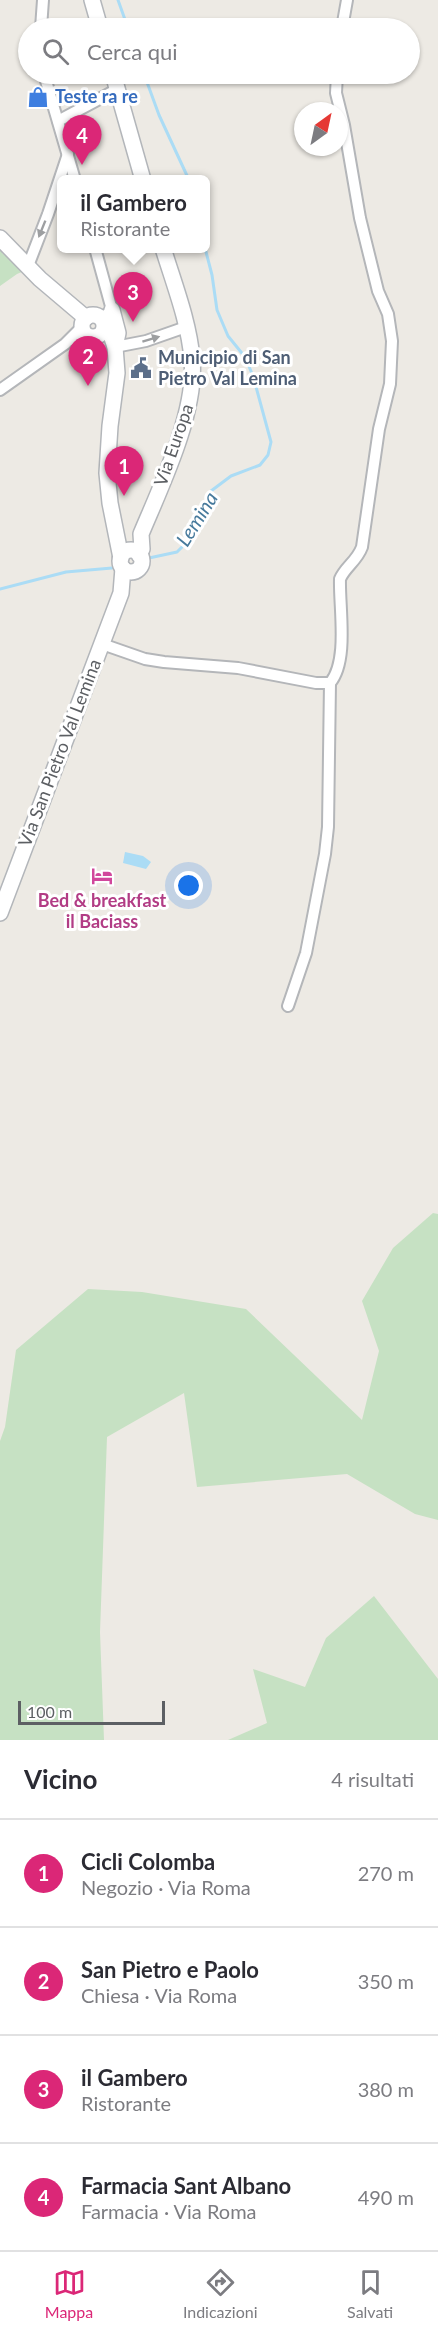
<!DOCTYPE html>
<html lang="it">
<meta charset="utf-8">
<style>
body{margin:0;font-family:Lato,sans-serif;background:#f2f2f3;color:#2b2b33}
.compass{position:absolute;left:294px;top:102px;width:54px;height:54px;border-radius:50%;background:#fff;box-shadow:0 2px 4px #0004;rotate:33deg}
.scale{position:absolute;left:18px;bottom:15px;width:147px;box-sizing:border-box;padding-left:6px;border:3px solid #5c5f63;border-top:0;font-size:16px;line-height:21px;white-space:nowrap;color:#5c5f63;-webkit-text-stroke:4px #fff;paint-order:stroke}
.you{position:absolute;left:189px;top:886px;width:21px;height:21px;margin:-15px;border:4px solid #fff;border-radius:50%;background:#1a73e8;box-shadow:0 0 0 9px #1a73e833}
.badge{display:grid;place-items:center;width:39px;height:39px;border-radius:50%;background:#db2777;color:#fff;font-size:20px;font-weight:700}
.pin{position:absolute;translate:-50% -50px;filter:drop-shadow(0 2px 3px #0008)}
.pin::after{content:'';position:absolute;top:32px;width:21px;height:18px;background:inherit;clip-path:polygon(0 0,100% 0,50% 100%)}
.popup{position:absolute;left:57px;top:175px;width:153px;height:78px;box-sizing:border-box;display:grid;place-content:center;border-radius:9px;background:#fff;filter:drop-shadow(0 2px 4px #0005);font-size:20px;white-space:nowrap;color:#7c7c81}
.popup b{font-size:22px;color:#2b2b33}
.popup::after{content:'';position:absolute;left:50%;top:100%;margin-left:-12px;border:12px solid transparent;border-top-color:#fff}
.list{margin:0;padding:0;list-style:none}
h2{display:flex;justify-content:space-between;align-items:center;height:78px;margin:0;padding:0 24px;font-size:26px}
h2 small{font-size:20px;font-weight:400;color:#7c7c81}
.list li{display:grid;grid-template-columns:39px 1fr auto;gap:18px;align-items:center;box-sizing:border-box;height:108px;padding:0 24px;border-top:2px solid #e1e1e2}
.list b{display:block;font-size:22px;white-space:nowrap}
.list p{margin:0;font-size:20px;white-space:nowrap;color:#7c7c81}
.list em{font-size:20px;font-style:normal;color:#7c7c81}
.icon{flex:none;width:33px;height:33px;fill:none;stroke:currentColor;stroke-width:2;stroke-linecap:round;stroke-linejoin:round}
.map{position:relative;flex:none;width:438px;height:1740px;overflow:hidden}
.search{position:absolute;background:#fff;box-shadow:0 2px 4px #0004;left:18px;right:18px;top:18px;height:66px;display:flex;align-items:center;gap:15px;box-sizing:border-box;padding:0 21px;border-radius:33px;color:#7c7c81;font-size:22px}
.sheet{height:510px;background:#fff}
nav{display:flex;justify-content:space-around;align-items:center;box-sizing:border-box;height:84px;border-top:2px solid #e1e1e2;background:#fff;font-size:16px;color:#7c7c81}
nav a{display:grid;justify-items:center;gap:3px}
nav .on{color:#db2777}
.map>svg:first-child{display:block}
.green{fill:#c6e1c3}
.water{fill:#abdcf5}
.lines{fill:none;stroke-linecap:round;stroke-linejoin:round}
.stream{stroke:#abdcf5;stroke-width:3}
.street-casing{stroke:#b4b6b9;stroke-width:14}
.secondary-casing{stroke:#b3b6ba;stroke-width:18}
.street{stroke:#fff;stroke-width:10}
.secondary{stroke:#fff;stroke-width:15}
.oneway{fill:#9d9fa1}
.labels{text-anchor:middle;stroke-width:6;stroke-linejoin:round;paint-order:stroke}
.shop-label{font-size:18px;font-weight:bold;fill:#366cbe;stroke:#fff;text-anchor:start}
.service-label{font-size:18px;font-weight:bold;fill:#4e5e75;stroke:#fff;text-anchor:start}
.street-label{font-size:18px;fill:#5c5f63;stroke:#fff}
.hotel-label{font-size:18px;font-weight:bold;fill:#b23c85;stroke:#fff}
.water-label{font-size:20px;font-style:italic;fill:#477a9c;stroke:#fff}
</style>
<div class="map">
<svg width="438" height="1740" viewBox="0 0 438 1740">
<rect width="100%" height="100%" fill="#edeae4"/>
<g class="green">
<polygon points="0,245 5,248 2,253 24,271 17,274 0,286"/>
<polygon points="433,1213 438,1214 438,1520 415,1514 347,1474 197,1487 184,1393 107,1437 100,1632 104,1740 0,1740 0,1441 5,1427 16,1350 88,1289 142,1292 246,1309 362,1420 379,1351 362,1301 393,1248"/>
<polygon points="374,1596 438,1679 438,1740 228,1740 267,1723 253,1669 305,1687 326,1638"/>
</g>
<polygon class="water" points="125,852 143,856 151,862 146,869 123,863"/>
<g class="lines">
<g class="stream">
<polyline points="118,0 128,28"/>
<polyline points="144,74 159,115 189,180"/>
<polyline points="149,558 177,552 186,543 211,491 231,476 260,465 268,455 271,442 253,376 245,357 228,336 217,310 212,275 205,248"/>
<polyline points="0,589 66,572 112,568"/>
</g>
<defs>
<g id="street">
<polyline points="41,28 43,0"/>
<polyline points="342,28 347,0"/>
<polyline points="44,74 75,180"/>
<polyline points="58,121 118,89"/>
<polyline points="95,248 112,310 101,319"/>
<polyline points="28,266 48,214 68,154"/>
<polyline points="70,340 89,336"/>
<polyline points="115,347 146,341 186,327"/>
<polyline points="0,390 65,344 83,326"/>
<polyline points="102,644 145,659 164,662 238,668 316,683 330,683"/>
<path d="M 288,1006 L 306,953 L 325,854 L 328,827 L 330,683 C 349,661 339,607 340,579 C 345,567 357,561 362,547 L 379,429 L 390,384 L 392,341 L 388,314 L 378,291 L 360,218 L 344,125 L 336,93 L 337,74"/>
</g>
<g id="secondary">
<polyline points="92,0 100,28"/>
<polyline points="113,74 143,180"/>
<polyline points="0,238 40,279 86,318"/>
<polyline points="112,310 118,333 115,347"/>
<circle cx="93" cy="326" r="11"/>
<polyline points="104,329 111,335 115,347 117,373 110,426 107,473 110,503 121,558"/>
<circle cx="131" cy="561" r="11"/>
<path d="M 139,555 L 142,549 L 141,534 C 161,486 197,412 192,359 C 189,322 174,284 163,248"/>
<polyline points="0,913 121,593 123,568"/>
</g>
</defs>
<use href="#street" class="street-casing"/>
<use href="#secondary" class="secondary-casing"/>
<use href="#street" class="street"/>
<use href="#secondary" class="secondary"/>
</g>
<defs><path id="oneway-solid" d="M-6-.8H1V-3.2L6.5 0L1 3.2V.8H-6Z" transform="scale(1.5)"/></defs>
<g class="oneway">
<use href="#oneway-solid" transform="translate(42 229) rotate(112)"/>
<use href="#oneway-solid" transform="translate(151 339) rotate(-17)"/>
</g>
<defs>
<symbol id="shop-bare" viewBox="-9 -9 18 18"><path d="M-5-2.5h2.3a2.7 3.5 0 0 1 5.4 0H5L5.5 6h-11ZM-1.5-2.5h3a1.5 2.3 0 0 0-3 0Z" fill="#3f7fe0" stroke="#fff" stroke-width="2.5" paint-order="stroke"/></symbol>
<symbol id="civic-bare" viewBox="-9 -9 18 18"><path d="M-.6-6.5H3V-4.5H.6V-3L4-1V1h2V6H-6V1h2V-1L-.6-3ZM-1.2 2.5V6h2.4V2.5Z" fill="#5c6f8a" stroke="#fff" stroke-width="2.5" paint-order="stroke"/></symbol>
<symbol id="hotel-bare" viewBox="-9 -9 18 18"><path d="M-6-4.5h1.5V1H6V5H4.5V3h-9V5H-6ZM-4 0a1.8 1.8 0 1 1 3.6 0ZM.5 0V-2.5h3Q6-2.5 6 0Z" fill="#d1479c" stroke="#fff" stroke-width="2.5" paint-order="stroke"/></symbol>
</defs>
<g fill-rule="evenodd">
<use href="#shop-bare" x="23" y="82" width="30" height="30"/>
<use href="#civic-bare" x="126" y="353" width="30" height="30"/>
<use href="#hotel-bare" x="87" y="861" width="30" height="30"/>
</g>
<g class="labels">
<g class="shop-label">
<text x="55" y="103">Teste ra re</text>
</g>
<g class="service-label">
<text x="158" y="364">Municipio di San<tspan x="158" dy="21">Pietro Val Lemina</tspan></text>
</g>
<g class="street-label">
<text transform="translate(174 445) rotate(-71)" y="6">Via Europa</text>
<text transform="translate(60 753) rotate(-69)" y="6">Via San Pietro Val Lemina</text>
</g>
<g class="hotel-label">
<text x="102" y="907">Bed &amp; breakfast<tspan x="102" dy="21">il Baciass</tspan></text>
</g>
<g class="water-label">
<text transform="translate(197 519) rotate(-58)" y="7">Lemina</text>
</g>
</g>
</svg>
<svg class="compass" viewBox="-18 -18 36 36"><path d="M0-13l5 13h-10z" fill="#e53935"/><path d="M0 13l5-13h-10z" fill="#7c7c81"/></svg>
<div class="scale">100 m</div>
<div class="you"></div>
<div class="pin badge" style="left:124px;top:496px">1</div>
<div class="pin badge" style="left:88px;top:386px">2</div>
<div class="pin badge" style="left:133px;top:322px">3</div>
<div class="popup"><b>il Gambero</b>Ristorante</div>
<div class="pin badge" style="left:82px;top:165px">4</div>
<div class="search"><svg class="icon" aria-label="search" viewBox="0 0 24 24"><circle cx="10" cy="10" r="6"/><path d="M15 15l6 6"/></svg>Cerca qui</div>
</div>
<section class="sheet">
<h2>Vicino<small>4 risultati</small></h2>
<ul class="list">
<li><span class="badge">1</span><div><b>Cicli Colomba</b><p>Negozio · Via Roma</p></div><em>270 m</em></li>
<li><span class="badge">2</span><div><b>San Pietro e Paolo</b><p>Chiesa · Via Roma</p></div><em>350 m</em></li>
<li><span class="badge">3</span><div><b>il Gambero</b><p>Ristorante</p></div><em>380 m</em></li>
<li><span class="badge">4</span><div><b>Farmacia Sant Albano</b><p>Farmacia · Via Roma</p></div><em>490 m</em></li>
</ul>
</section>
<nav>
<a class="on"><svg class="icon" aria-label="map" viewBox="0 0 24 24"><path d="M3 6l6-2 6 2 6-2v14l-6 2-6-2-6 2zM9 4v14M15 6v14"/></svg>Mappa</a>
<a><svg class="icon" aria-label="directions" viewBox="0 0 24 24"><path d="M12 3l9 9-9 9-9-9zM9 14v-3h6M13 9l2 2-2 2"/></svg>Indicazioni</a>
<a><svg class="icon" aria-label="saved" viewBox="0 0 24 24"><path d="M7 4h10v16l-5-4-5 4z"/></svg>Salvati</a>
</nav>
